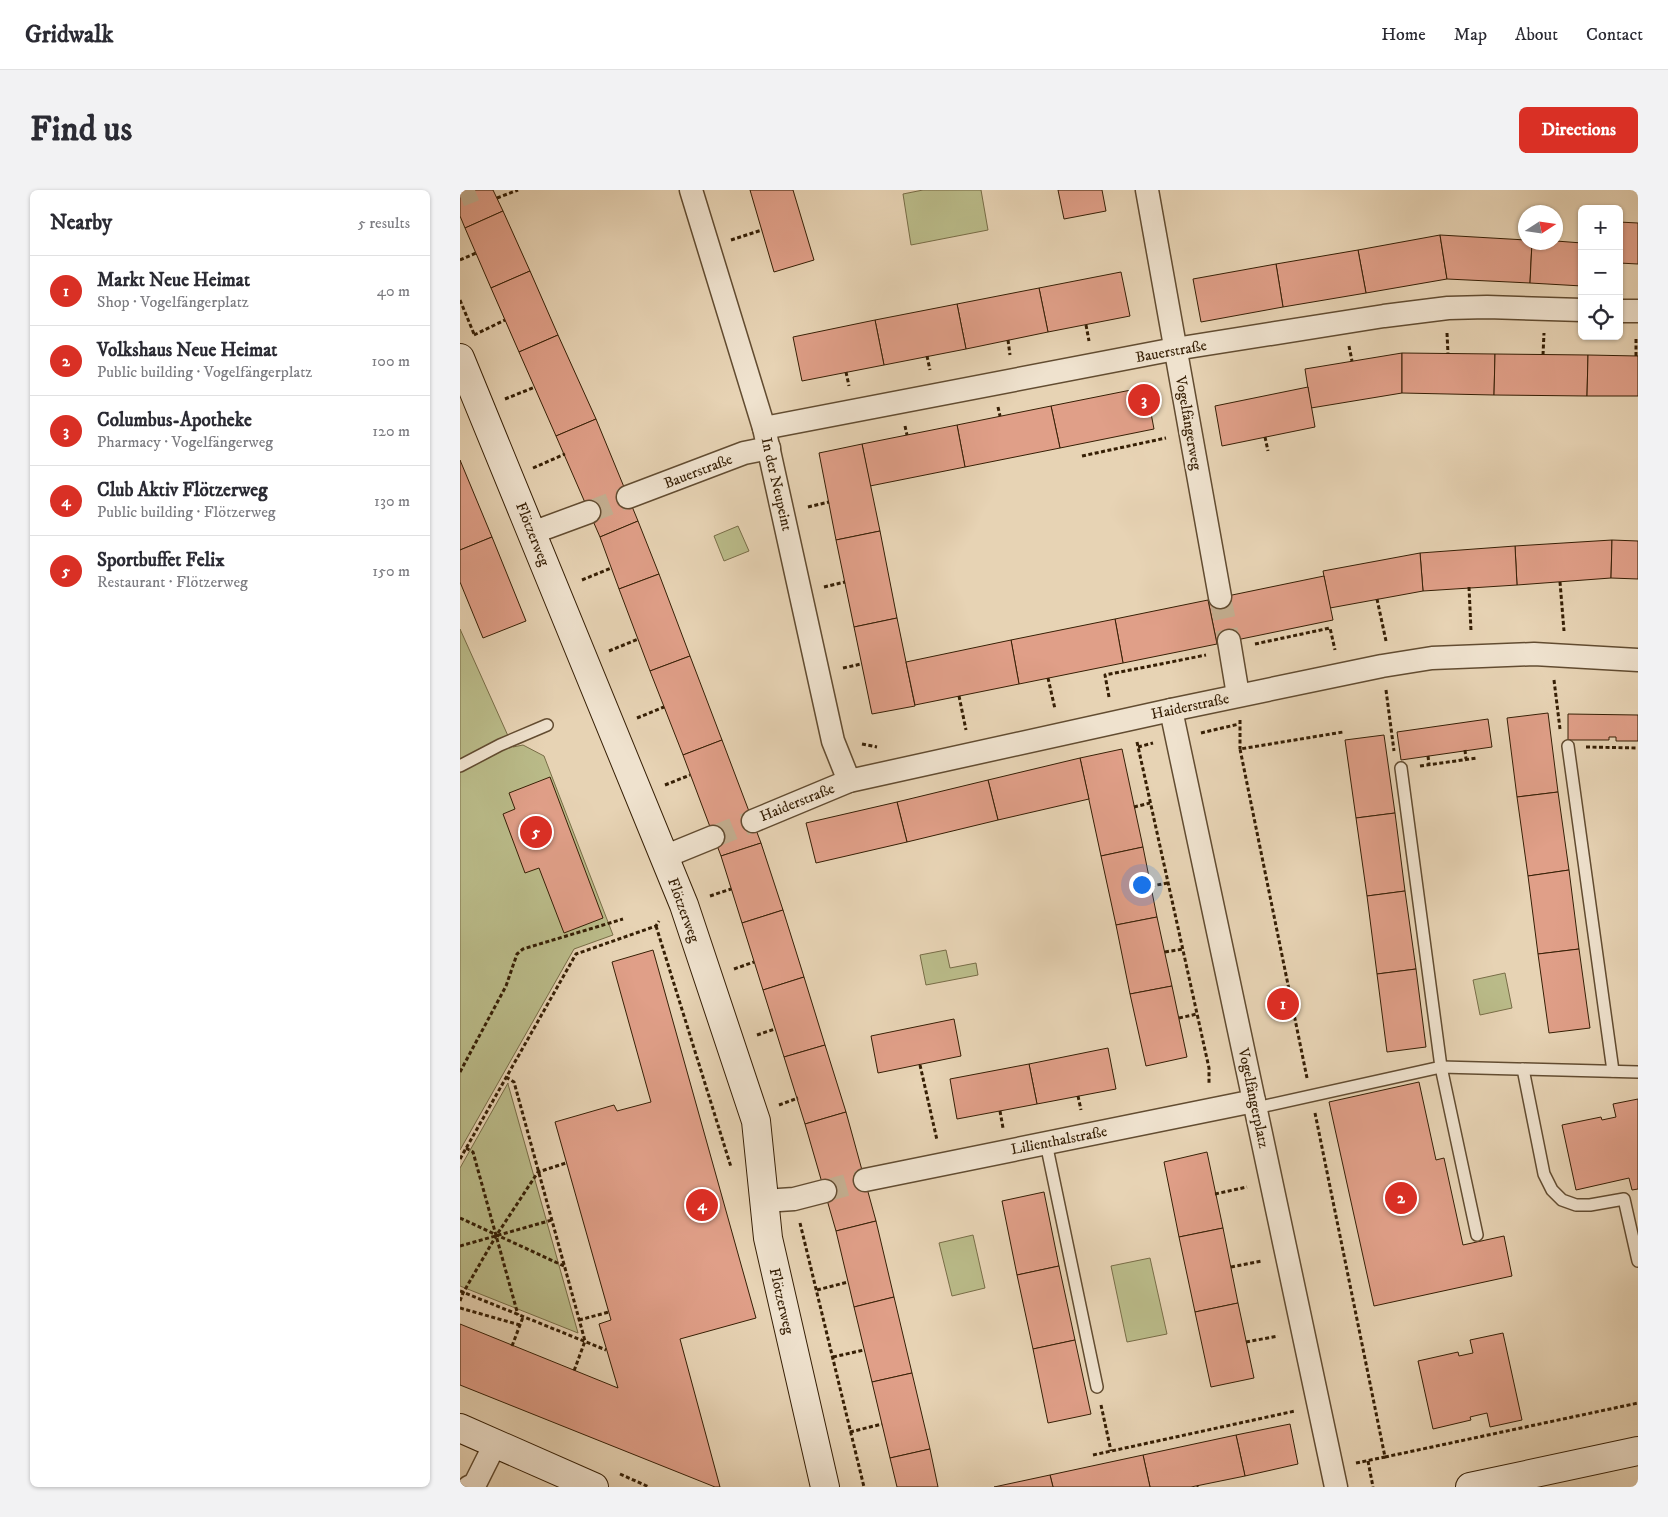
<!DOCTYPE html>
<meta charset="utf-8">
<style>
body{margin:0;font-family:"IM FELL DW Pica",serif;background:#f2f2f3;color:#2b2b33}
.controls{position:absolute;right:15px;top:15px;display:grid;overflow:hidden;border-radius:8px;box-shadow:0 1px 4px #0004}
.controls button{width:45px;height:45px;display:grid;place-items:center;padding:0;border:0;border-bottom:1px solid #e1e1e2;background:#fff;color:#2b2b33;font:25px sans-serif}
.compass{position:absolute;left:1058px;top:15px;width:45px;height:45px;border-radius:50%;background:#fff;box-shadow:0 1px 4px #0004;rotate:78deg}
.you{position:absolute;left:681px;top:694px;width:18px;height:18px;margin:-12px;border:4px solid #fff;border-radius:50%;background:#1a73e8;box-shadow:0 0 0 8px #1a73e833}
.badge{display:grid;place-items:center;width:32px;height:32px;border-radius:50%;background:#d93025;color:#fff;font-size:16px;font-weight:700}
.pin{position:absolute;translate:-50% -50%;border:2px solid #fff;box-shadow:0 1px 5px #0006}
.list{margin:0;padding:0;list-style:none}
h2{display:flex;justify-content:space-between;align-items:center;height:65px;margin:0;padding:0 20px;font-size:21px}
h2 small{font-size:16px;font-weight:400;color:#7c7c81}
.list li{display:grid;grid-template-columns:32px 1fr auto;gap:15px;align-items:center;box-sizing:border-box;height:70px;padding:0 20px;border-top:1px solid #e1e1e2}
.list b{display:block;font-size:19px;white-space:nowrap}
.list p{margin:0;font-size:16px;white-space:nowrap;color:#7c7c81}
.list em{font-size:16px;font-style:normal;color:#7c7c81}
.icon{flex:none;width:28px;height:28px;fill:none;stroke:currentColor;stroke-width:2;stroke-linecap:round;stroke-linejoin:round}
.map{position:relative;flex:none;width:1178px;height:1297px;overflow:hidden;border-radius:8px}
header{display:flex;align-items:center;gap:30px;box-sizing:border-box;height:70px;padding:0 25px;background:#fff;border-bottom:1px solid #e1e1e2}
header strong{font-size:24px}
nav{display:flex;gap:28px;margin-inline-start:auto;font-size:18px}
.intro{display:flex;align-items:center;justify-content:space-between;box-sizing:border-box;height:120px;padding:0 30px}
h1{margin:0;font-size:35px}
.button{padding:12px 22px;border-radius:8px;background:#d93025;color:#fff;font-size:18px;font-weight:700}
main{display:flex;gap:30px;padding:0 30px}
aside{flex:1;background:#fff;border-radius:8px;box-shadow:0 1px 4px #0004}
.map>svg:first-child{display:block}
.green{fill:#babb89;stroke:#786d47}
.building{fill:#e09f88;stroke:#361f05}
.lines{fill:none;stroke-linecap:round;stroke-linejoin:round}
.street-tunnel{stroke:#c4af91;stroke-width:22;stroke-dasharray:22 11;stroke-linecap:butt}
.lane-casing{stroke:#624c31;stroke-width:14}
.street-casing{stroke:#624c31;stroke-width:25}
.secondary-casing{stroke:#361f05;stroke-width:30}
.path{stroke:#361f05;stroke-width:3;stroke-dasharray:4 2.5;stroke-linecap:butt}
.lane{stroke:#efe2ce;stroke-width:11}
.street{stroke:#efe2ce;stroke-width:22}
.secondary{stroke:#efe2ce;stroke-width:28}
.labels{text-anchor:middle;stroke-width:4.5;stroke-linejoin:round;paint-order:stroke}
.street-label{font-size:15px;fill:#361f05;stroke:#efe2ce}
</style>
<header>
<strong>Gridwalk</strong>
<nav><a>Home</a><a>Map</a><a>About</a><a>Contact</a></nav>
</header>
<div class="intro"><h1>Find us</h1><a class="button">Directions</a></div>
<main>
<aside>
<h2>Nearby<small>5 results</small></h2>
<ul class="list">
<li><span class="badge">1</span><div><b>Markt Neue Heimat</b><p>Shop · Vogelfängerplatz</p></div><em>40 m</em></li>
<li><span class="badge">2</span><div><b>Volkshaus Neue Heimat</b><p>Public building · Vogelfängerplatz</p></div><em>100 m</em></li>
<li><span class="badge">3</span><div><b>Columbus-Apotheke</b><p>Pharmacy · Vogelfängerweg</p></div><em>120 m</em></li>
<li><span class="badge">4</span><div><b>Club Aktiv Flötzerweg</b><p>Public building · Flötzerweg</p></div><em>130 m</em></li>
<li><span class="badge">5</span><div><b>Sportbuffet Felix</b><p>Restaurant · Flötzerweg</p></div><em>150 m</em></li>
</ul>
</aside>
<div class="map">
<svg width="1178" height="1297" viewBox="0 0 1178 1297">
<rect width="100%" height="100%" fill="#e7d3b4"/>
<filter id="stains"><feTurbulence type="fractalNoise" baseFrequency=".004" numOctaves="4"/><feColorMatrix values="0 0 0 0 .2 0 0 0 0 .09 0 0 0 0 .02 0 0 0 .5 -.17"/></filter>
<radialGradient id="worn" r=".72"><stop offset=".6" stop-color="#630" stop-opacity="0"/><stop offset="1" stop-color="#630" stop-opacity=".3"/></radialGradient>
<g class="green">
<polygon points="463,0 521,0 528,40 451,55 443,4"/>
<polygon points="278,336 289,361 264,371 254,346"/>
<polygon points="0,439 53,557 63,555 84,566 153,745 114,759 0,960"/>
<polygon points="486,760 490,778 516,773 518,785 466,795 460,765"/>
<polygon points="1045,783 1052,818 1020,825 1013,790"/>
<polygon points="48,893 48,894 118,1143 0,1096 0,978"/>
<polygon points="513,1045 525,1098 492,1106 479,1053"/>
<polygon points="690,1068 707,1144 667,1152 651,1076"/>
</g>
<g class="building">
<polygon points="0,0 33,0 43,21 5,38 0,26"/>
<polygon points="290,0 333,0 354,70 314,82"/>
<polygon points="598,0 642,0 646,21 604,29"/>
<polygon points="43,21 70,81 31,98 5,38"/>
<polygon points="1159,32 1178,33 1178,74 1159,73"/>
<polygon points="980,45 987,89 906,103 898,60"/>
<polygon points="980,45 1066,50 1066,52 1072,52 1070,93 987,89"/>
<polygon points="1096,51 1122,53 1122,96 1070,93 1072,52"/>
<polygon points="898,60 906,103 823,117 816,74"/>
<polygon points="816,74 823,117 741,132 733,89"/>
<polygon points="70,81 98,145 59,162 31,98"/>
<polygon points="661,82 670,126 588,142 579,98"/>
<polygon points="579,98 588,142 506,159 497,114"/>
<polygon points="497,114 506,159 424,175 415,130"/>
<polygon points="415,130 424,175 342,191 333,147"/>
<polygon points="98,145 136,229 96,246 59,162"/>
<polygon points="942,163 942,203 851,218 845,179"/>
<polygon points="942,163 1035,164 1034,205 942,203"/>
<polygon points="1035,164 1128,165 1127,206 1034,205"/>
<polygon points="1128,165 1178,166 1178,206 1127,206"/>
<polygon points="686,197 694,239 600,258 591,216"/>
<polygon points="848,197 855,237 762,256 755,216"/>
<polygon points="591,216 600,258 505,277 497,235"/>
<polygon points="136,229 178,331 140,347 96,246"/>
<polygon points="497,235 505,277 410,296 402,254"/>
<polygon points="402,254 420,341 376,350 359,263"/>
<polygon points="0,270 32,347 0,360"/>
<polygon points="178,331 199,384 159,399 140,347"/>
<polygon points="420,341 437,428 394,437 376,350"/>
<polygon points="32,347 66,431 23,448 0,392 0,360"/>
<polygon points="1152,350 1151,388 1057,395 1055,356"/>
<polygon points="1152,350 1178,351 1178,389 1151,388"/>
<polygon points="1055,356 1057,395 963,401 960,363"/>
<polygon points="960,363 963,401 870,418 863,381"/>
<polygon points="199,384 230,466 190,481 159,399"/>
<polygon points="864,386 873,430 757,454 748,410"/>
<polygon points="748,410 757,454 663,473 655,429"/>
<polygon points="437,428 455,516 412,524 394,437"/>
<polygon points="655,429 663,473 559,494 551,450"/>
<polygon points="551,450 559,494 455,515 446,472"/>
<polygon points="230,466 262,550 223,565 190,481"/>
<polygon points="1088,523 1098,602 1057,607 1047,528"/>
<polygon points="1108,524 1178,525 1178,551 1156,551 1156,547 1149,547 1149,550 1108,550"/>
<polygon points="1028,529 1032,557 941,570 937,542"/>
<polygon points="924,545 935,623 896,628 885,550"/>
<polygon points="262,550 301,653 261,666 223,565"/>
<polygon points="662,559 683,657 641,666 620,568"/>
<polygon points="620,568 629,609 538,630 528,590"/>
<polygon points="90,587 143,728 104,743 79,678 65,683 43,624 55,619 49,603"/>
<polygon points="528,590 538,630 447,652 437,612"/>
<polygon points="1098,602 1109,680 1068,686 1057,607"/>
<polygon points="437,612 447,652 356,673 346,633"/>
<polygon points="935,623 945,701 907,706 896,628"/>
<polygon points="301,653 323,720 282,733 261,666"/>
<polygon points="683,657 697,727 656,735 641,666"/>
<polygon points="1109,680 1119,759 1078,764 1068,686"/>
<polygon points="945,701 956,779 917,784 907,706"/>
<polygon points="323,720 344,787 303,800 282,733"/>
<polygon points="697,727 712,796 670,804 656,735"/>
<polygon points="1119,759 1130,838 1089,843 1078,764"/>
<polygon points="193,760 296,1128 220,1149 260,1297 255,1297 0,1195 0,1134 158,1198 139,1134 151,1130 95,932 154,915 157,921 191,912 152,772"/>
<polygon points="956,779 966,857 927,862 917,784"/>
<polygon points="344,787 365,855 324,867 303,800"/>
<polygon points="712,796 727,867 686,876 670,804"/>
<polygon points="494,829 501,866 418,883 411,846"/>
<polygon points="365,855 386,922 345,934 324,867"/>
<polygon points="648,858 656,899 577,914 569,874"/>
<polygon points="569,874 577,914 497,929 490,889"/>
<polygon points="959,892 976,970 984,968 1003,1055 1044,1046 1052,1086 914,1116 869,912"/>
<polygon points="1178,909 1178,999 1172,1000 1169,988 1116,1000 1102,935 1141,927 1142,930 1156,927 1153,914"/>
<polygon points="386,922 416,1031 376,1041 345,934"/>
<polygon points="747,962 763,1038 719,1047 704,972"/>
<polygon points="584,1002 599,1076 557,1085 542,1011"/>
<polygon points="416,1031 434,1107 394,1117 376,1041"/>
<polygon points="763,1038 778,1113 735,1122 719,1047"/>
<polygon points="599,1076 615,1150 573,1159 557,1085"/>
<polygon points="434,1107 452,1183 412,1192 394,1117"/>
<polygon points="778,1113 794,1188 751,1197 735,1122"/>
<polygon points="1043,1143 1062,1230 1030,1237 1027,1223 1010,1227 1011,1230 973,1239 958,1171 998,1162 999,1166 1013,1163 1010,1150"/>
<polygon points="615,1150 631,1224 588,1233 573,1159"/>
<polygon points="452,1183 470,1259 430,1268 412,1192"/>
<polygon points="830,1234 838,1274 785,1286 776,1245"/>
<polygon points="776,1245 785,1286 731,1297 690,1297 683,1265"/>
<polygon points="470,1259 478,1297 437,1297 430,1268"/>
<polygon points="683,1265 690,1297 593,1297 590,1285"/>
<polygon points="590,1285 593,1297 534,1297"/>
</g>
<g class="lines">
<g class="street-tunnel">
<polyline points="0,6 15,0"/>
<polyline points="129,322 168,307"/>
<polyline points="760,407 769,451"/>
<polyline points="253,647 293,631"/>
<polyline points="365,1001 405,990"/>
</g>
<defs>
<g id="lane">
<polyline points="1108,556 1153,881"/>
<polyline points="0,576 40,555 87,535"/>
<polyline points="941,578 981,877 1017,1045"/>
<polyline points="1063,879 1084,984 1092,1000 1102,1010 1116,1015 1130,1015 1164,1009 1178,1071"/>
<polyline points="796,918 981,877 1178,882"/>
<polyline points="586,953 637,1197"/>
</g>
<g id="street">
<polyline points="231,0 304,238 373,551 389,591"/>
<polyline points="687,0 760,407"/>
<polyline points="1159,121 1178,121"/>
<polyline points="304,238 715,159 924,126 988,118 1027,117 1122,120"/>
<polyline points="168,307 284,263 309,258"/>
<polyline points="72,343 129,322"/>
<polyline points="769,451 778,505"/>
<polyline points="711,520 876,1297"/>
<polyline points="293,631 389,591 711,520 922,476 972,468 1074,464 1178,470"/>
<polyline points="204,667 253,647"/>
<polyline points="405,990 794,911"/>
<polyline points="304,1011 334,1009 365,1001"/>
<polyline points="9,1297 15,1294 35,1254"/>
</g>
<g id="secondary">
<polyline points="0,168 224,715 296,931 308,1048 365,1297"/>
<polyline points="0,1238 134,1297"/>
<polyline points="1010,1297 1178,1261"/>
</g>
</defs>
<use href="#lane" class="lane-casing"/>
<use href="#street" class="street-casing"/>
<use href="#secondary" class="secondary-casing"/>
<g class="path">
<polyline points="37,8 58,0"/>
<polyline points="271,50 302,40"/>
<polyline points="0,70 16,63"/>
<polyline points="0,110 14,144"/>
<polyline points="626,135 629,151"/>
<polyline points="987,143 988,164"/>
<polyline points="14,145 45,130"/>
<polyline points="548,150 550,165"/>
<polyline points="889,156 892,171"/>
<polyline points="1083,165 1084,143"/>
<polyline points="467,166 470,180"/>
<polyline points="1176,166 1176,147"/>
<polyline points="386,182 389,196"/>
<polyline points="45,209 75,197"/>
<polyline points="538,217 540,226"/>
<polyline points="445,236 447,245"/>
<polyline points="805,247 808,261"/>
<polyline points="622,266 706,248"/>
<polyline points="73,278 105,264"/>
<polyline points="348,317 369,312"/>
<polyline points="122,390 151,378"/>
<polyline points="1100,392 1104,441"/>
<polyline points="364,397 385,392"/>
<polyline points="1009,397 1011,441"/>
<polyline points="917,409 926,451"/>
<polyline points="795,454 870,438 875,460"/>
<polyline points="149,461 178,449"/>
<polyline points="383,478 401,474"/>
<polyline points="588,488 595,519"/>
<polyline points="1094,490 1100,539"/>
<polyline points="926,500 934,561"/>
<polyline points="499,506 506,540"/>
<polyline points="649,507 645,485 746,465"/>
<polyline points="177,528 204,517"/>
<polyline points="780,530 780,559"/>
<polyline points="741,543 779,534"/>
<polyline points="677,552 749,878 749,895"/>
<polyline points="402,554 417,557"/>
<polyline points="678,557 693,553"/>
<polyline points="1126,557 1178,558"/>
<polyline points="1005,560 1006,569"/>
<polyline points="968,566 969,574"/>
<polyline points="960,576 1017,568"/>
<polyline points="205,595 230,585"/>
<polyline points="674,617 690,613"/>
<polyline points="691,696 708,693"/>
<polyline points="250,706 271,699"/>
<polyline points="196,736 271,977"/>
<polyline points="705,762 723,759"/>
<polyline points="274,779 294,772"/>
<polyline points="719,828 737,824"/>
<polyline points="297,845 315,839"/>
<polyline points="460,875 477,950"/>
<polyline points="0,882 46,796 57,764 63,759 163,729"/>
<polyline points="46,887 54,892 125,1151 114,1181"/>
<polyline points="847,888 780,559 883,542"/>
<polyline points="618,906 621,920"/>
<polyline points="319,915 338,908"/>
<polyline points="540,921 543,938"/>
<polyline points="855,923 925,1267 1178,1213"/>
<polyline points="6,958 13,962 58,1125"/>
<polyline points="0,969 116,764 196,736 199,731"/>
<polyline points="755,1004 787,997"/>
<polyline points="0,1028 104,1076"/>
<polyline points="340,1033 404,1297"/>
<polyline points="0,1056 92,1030"/>
<polyline points="771,1077 802,1071"/>
<polyline points="357,1100 388,1092"/>
<polyline points="0,1101 146,1160"/>
<polyline points="0,1111 3,1103 36,1046 78,982 106,973"/>
<polyline points="0,1118 60,1135"/>
<polyline points="119,1130 149,1122"/>
<polyline points="786,1152 818,1146"/>
<polyline points="52,1156 63,1127"/>
<polyline points="373,1167 404,1160"/>
<polyline points="641,1215 651,1261"/>
<polyline points="390,1242 422,1234"/>
<polyline points="633,1265 835,1221"/>
<polyline points="908,1271 913,1297"/>
<polyline points="896,1273 925,1267"/>
<polyline points="160,1284 189,1297"/>
<polyline points="737,1296 738,1297"/>
</g>
<use href="#lane" class="lane"/>
<use href="#street" class="street"/>
<use href="#secondary" class="secondary"/>
</g>
<g class="labels">
<g class="street-label">
<text transform="translate(711 161) rotate(-10)" y="5">Bauerstraße</text>
<text transform="translate(729 233) rotate(80)" y="5">Vogelfängerweg</text>
<text transform="translate(238 281) rotate(-21)" y="5">Bauerstraße</text>
<text transform="translate(317 294) rotate(77)" y="5">In der Neupeint</text>
<text transform="translate(73 344) rotate(68)" y="5">Flötzerweg</text>
<text transform="translate(730 516) rotate(-12)" y="5">Haiderstraße</text>
<text transform="translate(337 612) rotate(-22)" y="5">Haiderstraße</text>
<text transform="translate(224 720) rotate(70)" y="5">Flötzerweg</text>
<text transform="translate(794 908) rotate(78)" y="5">Vogelfängerplatz</text>
<text transform="translate(599 950) rotate(-11)" y="5">Lilienthalstraße</text>
<text transform="translate(322 1111) rotate(77)" y="5">Flötzerweg</text>
</g>
</g>
<rect width="100%" height="100%" filter="url(#stains)"/>
<rect width="100%" height="100%" fill="url(#worn)"/>
</svg>
<div class="controls">
<button>+</button>
<button>−</button>
<button><svg class="icon" aria-label="locate" viewBox="0 0 24 24"><circle cx="12" cy="12" r="6"/><path d="M12 2v4M12 18v4M2 12h4M18 12h4"/></svg></button>
</div>
<svg class="compass" viewBox="-18 -18 36 36"><path d="M0-13l5 13h-10z" fill="#e53935"/><path d="M0 13l5-13h-10z" fill="#7c7c81"/></svg>
<div class="you"></div>
<div class="pin badge" style="left:823px;top:814px">1</div>
<div class="pin badge" style="left:941px;top:1008px">2</div>
<div class="pin badge" style="left:684px;top:210px">3</div>
<div class="pin badge" style="left:242px;top:1015px">4</div>
<div class="pin badge" style="left:76px;top:642px">5</div>
</div>
</main>
